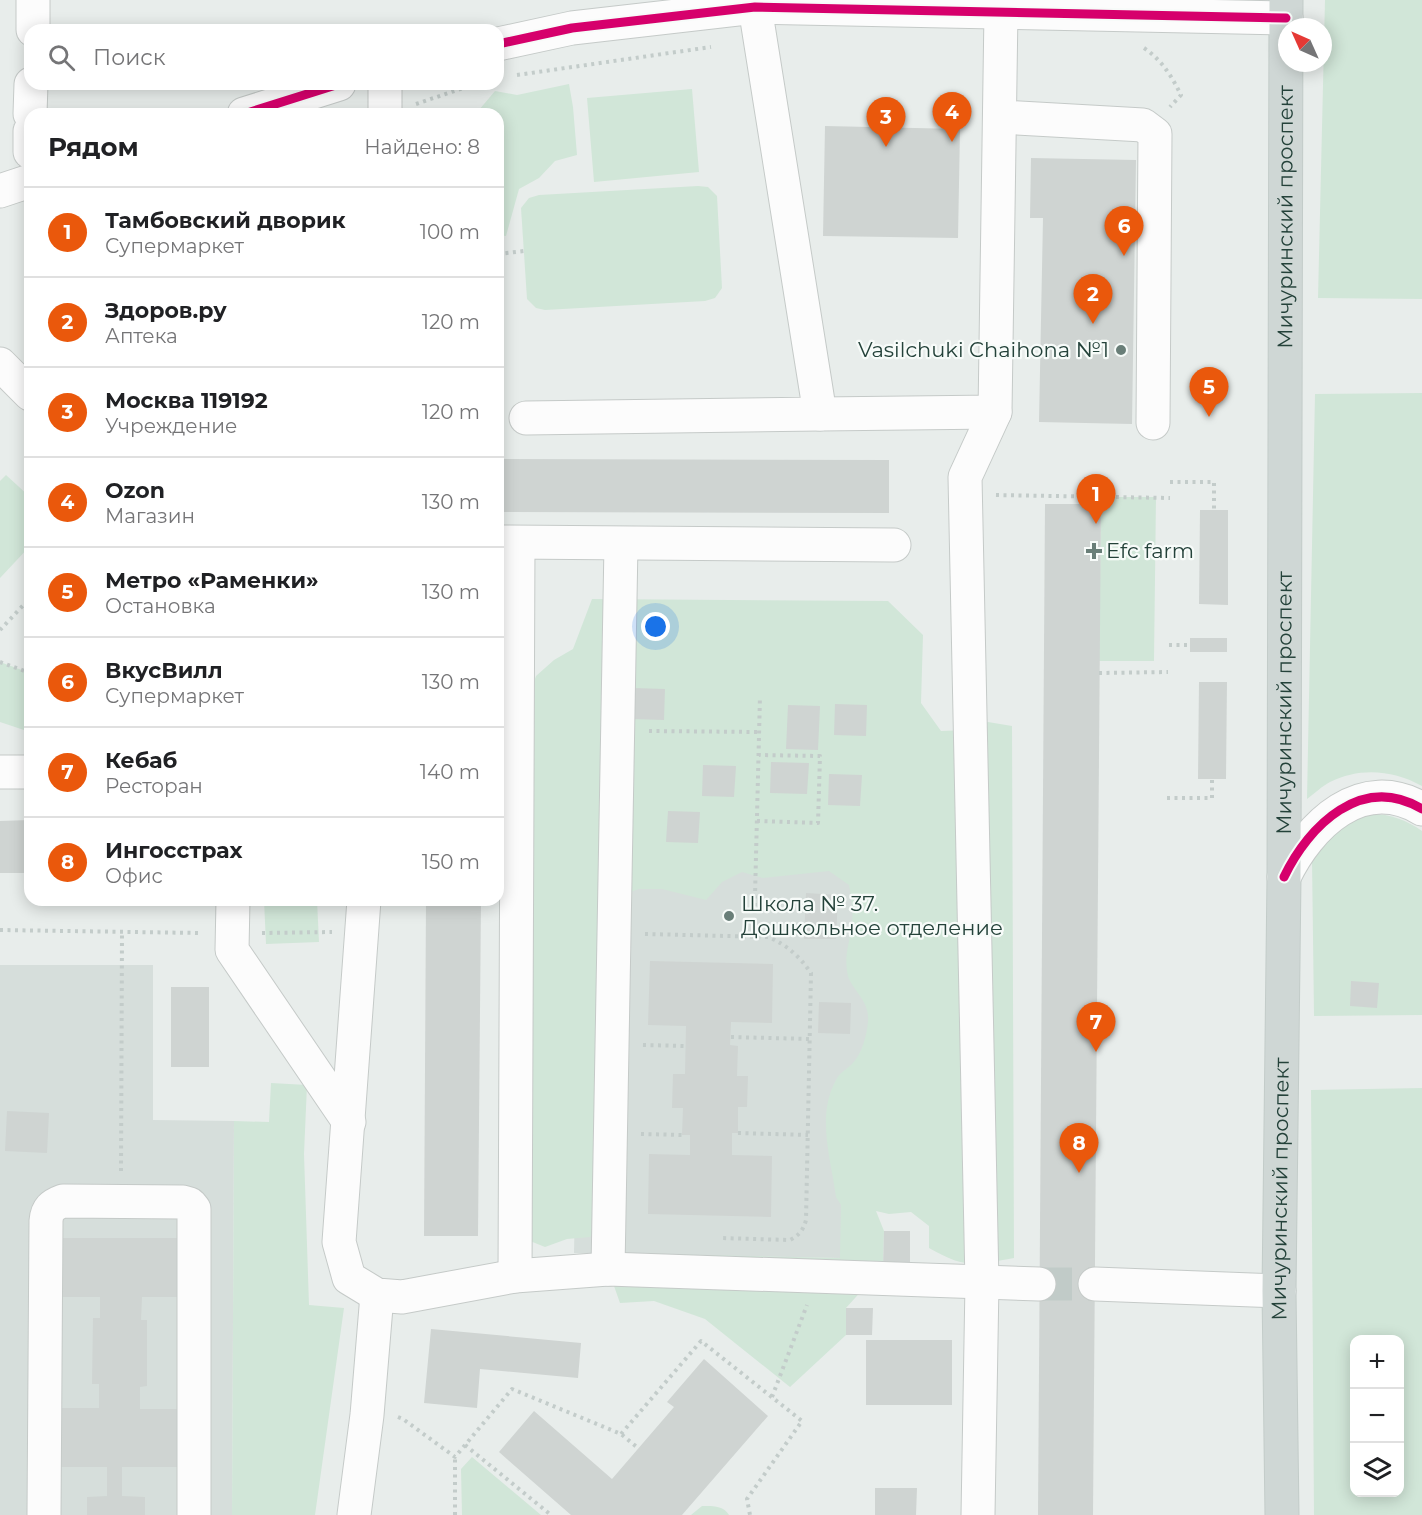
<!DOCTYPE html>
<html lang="ru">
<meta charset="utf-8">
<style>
body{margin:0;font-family:Montserrat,sans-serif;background:#f6f6f6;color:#202124}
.controls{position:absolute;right:18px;bottom:18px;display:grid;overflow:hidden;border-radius:12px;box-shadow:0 3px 15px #0003}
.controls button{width:54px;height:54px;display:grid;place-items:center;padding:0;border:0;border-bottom:2px solid #e0e0e0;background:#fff;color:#202124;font:30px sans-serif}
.compass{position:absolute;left:1278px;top:18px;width:54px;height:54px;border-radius:50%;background:#fff;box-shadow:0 3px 15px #0003;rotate:315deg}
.you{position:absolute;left:656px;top:627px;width:21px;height:21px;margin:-15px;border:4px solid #fff;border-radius:50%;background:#1a73e8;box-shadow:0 0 0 9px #1a73e833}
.badge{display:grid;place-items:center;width:39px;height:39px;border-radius:50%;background:#ea580c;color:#fff;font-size:20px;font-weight:700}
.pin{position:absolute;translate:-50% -50px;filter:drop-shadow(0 2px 3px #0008)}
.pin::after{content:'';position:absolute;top:32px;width:21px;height:18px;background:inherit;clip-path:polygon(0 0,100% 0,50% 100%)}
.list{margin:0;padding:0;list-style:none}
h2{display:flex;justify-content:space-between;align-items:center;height:78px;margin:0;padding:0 24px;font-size:26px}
h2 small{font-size:20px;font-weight:400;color:#757577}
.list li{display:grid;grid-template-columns:39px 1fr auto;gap:18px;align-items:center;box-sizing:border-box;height:90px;padding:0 24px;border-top:2px solid #e0e0e0}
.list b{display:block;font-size:22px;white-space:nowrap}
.list p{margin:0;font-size:20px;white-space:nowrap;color:#757577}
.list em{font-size:20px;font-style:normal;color:#757577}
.icon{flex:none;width:33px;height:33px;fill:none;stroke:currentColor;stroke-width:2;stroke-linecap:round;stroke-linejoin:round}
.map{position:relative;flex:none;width:1422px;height:1515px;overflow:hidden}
.search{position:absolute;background:#fff;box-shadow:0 3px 15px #0003;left:24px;top:24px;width:480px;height:66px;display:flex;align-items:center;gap:15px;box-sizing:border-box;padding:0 21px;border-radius:18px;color:#757577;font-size:22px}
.panel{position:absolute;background:#fff;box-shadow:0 3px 15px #0003;left:24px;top:108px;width:480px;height:798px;border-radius:18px}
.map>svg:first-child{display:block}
.built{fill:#d6dedb}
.green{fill:#d1e6d8;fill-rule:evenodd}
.building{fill:#cfd4d2}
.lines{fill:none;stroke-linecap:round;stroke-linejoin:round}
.minor-tunnel{stroke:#c1cbc8;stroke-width:33;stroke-dasharray:33 16;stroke-linecap:butt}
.minor-casing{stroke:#c5cac8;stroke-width:35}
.major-casing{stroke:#c3ccc9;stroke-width:35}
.path{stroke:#c3ccca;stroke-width:4;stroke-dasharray:3 4.5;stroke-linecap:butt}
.minor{stroke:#fcfcfc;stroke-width:33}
.major{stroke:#cfd7d5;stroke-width:33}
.cycleway-casing{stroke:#f7fbf9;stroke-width:13}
.cycleway{stroke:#d6006c;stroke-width:9}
.poi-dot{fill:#697e78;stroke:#f7fbf9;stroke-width:2}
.labels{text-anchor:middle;stroke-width:4.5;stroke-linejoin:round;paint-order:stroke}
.street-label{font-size:21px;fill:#24423a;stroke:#f7fbf9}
.poi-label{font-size:21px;fill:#24423a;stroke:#f7fbf9;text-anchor:start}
</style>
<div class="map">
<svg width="1422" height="1515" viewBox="0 0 1422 1515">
<rect width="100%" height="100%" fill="#e8edeb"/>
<g class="built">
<polygon points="586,622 884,627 873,1206 840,1258 574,1253"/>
<polygon points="0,965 153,965 153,1120 234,1121 232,1515 0,1515"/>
</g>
<g class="green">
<polygon points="1325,0 1422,0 1422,299 1318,298"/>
<polygon points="569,84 573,107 577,155 555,161 539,178 519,189 506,236 498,235 498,114 478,114 479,110 495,91 517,95"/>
<polygon points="692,89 699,172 594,182 587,98"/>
<polygon points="698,186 708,187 717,196 722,288 715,298 705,301 545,310 536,308 527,299 521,208 529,198 539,195"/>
<path d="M 1422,393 L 1422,786 C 1393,770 1360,767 1330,782 C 1322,786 1314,794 1307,799 L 1315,394 Z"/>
<polygon points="6,475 30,497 30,546 0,578 0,481"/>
<polygon points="1109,497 1156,497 1154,661 1099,661 1101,504"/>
<path d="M 592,599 L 888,601 L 923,635 L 921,703 L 941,731 L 966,730 L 988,722 L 1012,726 L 1014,1258 C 973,1265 966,1269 929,1248 L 929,1226 L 911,1212 L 889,1214 L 876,1211 L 884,1231 L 883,1267 L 846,1308 L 846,1335 L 790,1387 L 705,1319 L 654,1301 L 620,1303 L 608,1269 L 608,1253 L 840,1258 L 841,1205 L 836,1197 C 831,1159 816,1116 836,1080 C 839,1073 847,1069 852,1064 C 862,1054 867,1035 868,1021 C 870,1001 852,990 848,976 C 844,958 848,948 851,931 C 854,915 852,900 849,885 L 829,871 L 763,878 L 742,872 L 722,882 L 706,900 L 662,889 L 639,889 L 617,897 L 599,1226 L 590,1237 L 567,1239 L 545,1247 L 525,1239 L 528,698 L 536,676 L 554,660 L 573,649 Z"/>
<polygon points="0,662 30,673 30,732 0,722"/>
<path d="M 1371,814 C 1391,814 1406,820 1422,831 L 1422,1015 L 1314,1016 L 1312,860 L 1316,850 L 1347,821 Z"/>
<polygon points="264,900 317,900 319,942 266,944"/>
<polygon points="271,1083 307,1085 304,1154 309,1305 344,1308 315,1515 232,1515 234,1121 269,1122"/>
<path d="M 1422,1088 L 1422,1515 L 1314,1515 L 1311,1090 ZM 1354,1340 L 1400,1340 L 1400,1492 L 1354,1492 Z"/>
<polygon points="472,1457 541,1515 462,1515 461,1469"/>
<path d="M 702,1506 C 712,1506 723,1505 729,1515 L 691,1515 Z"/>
</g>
<g class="building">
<polygon points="825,126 960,129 958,238 823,236"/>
<polygon points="1031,158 1136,160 1132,424 1039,422 1043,218 1030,218"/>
<polygon points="498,459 889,460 889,513 498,512"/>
<polygon points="1045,504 1101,504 1093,1515 1038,1515"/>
<polygon points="1200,510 1228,510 1228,605 1199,604"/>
<rect x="1190" y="638" width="37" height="14"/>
<polygon points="1199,682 1227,682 1226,779 1198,779"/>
<polygon points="633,688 665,689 664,720 632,719"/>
<polygon points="835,704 867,705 866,736 834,735"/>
<polygon points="788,705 820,706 818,750 786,749"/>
<polygon points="771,762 809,763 807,794 770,793"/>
<polygon points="703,765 736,766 734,797 702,796"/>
<polygon points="829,774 862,775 860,806 828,805"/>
<polygon points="668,811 700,812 698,843 666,842"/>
<polygon points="30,820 30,873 0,873 0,821"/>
<polygon points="806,893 838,895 836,939 804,939"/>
<polygon points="426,900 481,900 478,1236 424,1236"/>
<polygon points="650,961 773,964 772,1023 731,1022 730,1045 738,1046 737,1076 748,1076 747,1107 738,1107 738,1133 732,1133 732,1155 772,1156 771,1217 648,1214 649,1154 690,1155 690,1135 682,1135 683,1108 672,1108 673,1074 685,1074 686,1026 648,1025"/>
<polygon points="1351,981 1379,983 1377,1008 1350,1006"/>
<rect x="171" y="987" width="38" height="80"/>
<polygon points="819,1002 851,1003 850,1034 818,1033"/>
<polygon points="7,1111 49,1113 47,1153 5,1151"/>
<polygon points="884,1231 910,1231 910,1267 883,1267"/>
<polygon points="59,1238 183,1238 182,1297 142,1297 141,1320 147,1320 147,1386 140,1387 140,1409 181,1409 181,1467 122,1467 122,1496 145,1497 145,1515 87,1515 87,1497 107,1496 107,1467 57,1467 57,1408 99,1408 99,1384 92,1384 93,1318 100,1318 100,1297 59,1297"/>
<polygon points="846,1308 873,1308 872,1335 846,1335"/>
<polygon points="431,1329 581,1343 578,1378 480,1369 477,1408 424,1403"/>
<rect x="866" y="1340" width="86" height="65"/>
<polygon points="704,1359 768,1416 682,1515 571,1515 499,1452 534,1411 612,1479 674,1407 667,1402"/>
<polygon points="875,1488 917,1488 916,1515 875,1515"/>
</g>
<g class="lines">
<polyline class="minor-tunnel" points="1039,1284 1095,1284"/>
<defs>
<g id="minor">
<polyline points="33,30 33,0"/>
<polyline points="498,44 572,28 755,7 1286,18"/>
<polyline points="30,114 31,84"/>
<polyline points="244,114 339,84"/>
<polyline points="385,114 385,84"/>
<polyline points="1000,117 1143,125 1155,134 1153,423"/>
<polyline points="30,131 30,152"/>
<polyline points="0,191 30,181"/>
<polyline points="0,364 30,394"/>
<polyline points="820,414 995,412 1001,11"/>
<polyline points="526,418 820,414 755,7"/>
<polyline points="498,542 894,545"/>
<polyline points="0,772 30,772"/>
<path d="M 1284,877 C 1309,825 1362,773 1422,809"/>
<polyline points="233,900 232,950 349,1122"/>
<polyline points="364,900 339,1242 349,1278 377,1295 402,1297 515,1276 608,1269 1039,1284"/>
<polyline points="608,1269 621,544"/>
<polyline points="515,1276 518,543"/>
<polyline points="1095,1284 1279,1291"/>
<path d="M 44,1515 L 46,1221 C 47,1209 52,1205 63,1201 L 183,1202 L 190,1204 L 194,1209 L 194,1515"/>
<polyline points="354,1515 367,1415 377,1295"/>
<polyline points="978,1515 982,1283 965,477 995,412"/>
</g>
<g id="major">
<path id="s1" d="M 1282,1515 L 1279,1291 L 1284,877 L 1286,0"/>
</g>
</defs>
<use href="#minor" class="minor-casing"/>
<use href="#major" class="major-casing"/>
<g class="path">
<path d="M 1144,48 C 1162,60 1172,77 1181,95 L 1170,107"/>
<polyline points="517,75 711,47"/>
<polyline points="416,104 475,84"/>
<polyline points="498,254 524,251"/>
<polyline points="1170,482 1214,482 1214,510"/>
<polyline points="996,495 1170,498"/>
<polyline points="0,630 30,598"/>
<polyline points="1169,645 1190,645"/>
<polyline points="0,662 30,673"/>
<polyline points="1099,673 1168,672"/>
<polyline points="649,731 759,732"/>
<polyline points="1167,798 1212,798 1212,779"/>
<polyline points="757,821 818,823 820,756 759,755"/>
<polyline points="0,930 200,933"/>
<polyline points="262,933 332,932"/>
<path d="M 645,934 L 769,937 C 788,946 799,956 811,973 L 806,1220 C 803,1231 799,1235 790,1240 L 719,1238"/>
<polyline points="754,936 760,696"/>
<polyline points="731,1037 810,1039"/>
<polyline points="643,1045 685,1046"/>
<polyline points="738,1133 808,1135"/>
<polyline points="641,1134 682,1135"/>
<polyline points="121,1171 122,932"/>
<polyline points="772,1397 807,1305"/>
<polyline points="398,1417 403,1419 455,1457 512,1389 621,1434 638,1448"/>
<polyline points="621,1434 701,1341 802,1421 747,1499 750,1515"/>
<polyline points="465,1445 551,1515"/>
<polyline points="455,1515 455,1457"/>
</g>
<use href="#minor" class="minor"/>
<use href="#major" class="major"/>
<defs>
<g id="cycleway">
<polyline points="498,44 572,28 755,7 1286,18"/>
<polyline points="244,114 339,84"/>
<path d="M 1284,877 C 1309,825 1362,773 1422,809"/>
</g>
</defs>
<use href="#cycleway" class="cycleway-casing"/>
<use href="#cycleway" class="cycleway"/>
</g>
<g class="poi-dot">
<circle cx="1121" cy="350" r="6"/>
<path d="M1091 542h6v6h6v6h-6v6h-6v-6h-6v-6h6z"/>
<circle cx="729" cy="916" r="6"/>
</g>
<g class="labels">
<g class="street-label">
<text dy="7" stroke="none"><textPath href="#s1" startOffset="1298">Мичуринский проспект</textPath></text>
<text dy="7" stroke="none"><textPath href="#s1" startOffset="812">Мичуринский проспект</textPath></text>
<text dy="7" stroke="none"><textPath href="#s1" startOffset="326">Мичуринский проспект</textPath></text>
</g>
<g class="poi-label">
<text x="1109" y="357" text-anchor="end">Vasilchuki Chaihona №1</text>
<text x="1106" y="558">Efc farm</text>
<text x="741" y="911">Школа № 37.<tspan x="741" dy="24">Дошкольное отделение</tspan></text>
</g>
</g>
</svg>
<div class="controls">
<button>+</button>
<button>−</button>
<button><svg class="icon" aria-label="layers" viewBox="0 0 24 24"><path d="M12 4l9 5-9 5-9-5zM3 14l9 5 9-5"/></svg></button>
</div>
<svg class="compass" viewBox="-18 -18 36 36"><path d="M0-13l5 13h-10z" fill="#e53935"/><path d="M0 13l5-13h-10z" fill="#757577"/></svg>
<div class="you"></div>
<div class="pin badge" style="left:1096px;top:524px">1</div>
<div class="pin badge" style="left:1093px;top:324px">2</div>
<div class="pin badge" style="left:886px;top:147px">3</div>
<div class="pin badge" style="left:952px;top:142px">4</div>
<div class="pin badge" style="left:1209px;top:417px">5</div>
<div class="pin badge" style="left:1124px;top:256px">6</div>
<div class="pin badge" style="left:1096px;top:1052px">7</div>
<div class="pin badge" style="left:1079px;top:1173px">8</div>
<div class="search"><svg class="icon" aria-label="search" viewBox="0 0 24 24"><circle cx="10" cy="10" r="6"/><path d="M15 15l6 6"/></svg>Поиск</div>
<section class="panel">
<h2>Рядом<small>Найдено: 8</small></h2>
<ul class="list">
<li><span class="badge">1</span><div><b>Тамбовский дворик</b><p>Супермаркет</p></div><em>100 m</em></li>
<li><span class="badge">2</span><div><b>Здоров.ру</b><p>Аптека</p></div><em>120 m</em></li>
<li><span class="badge">3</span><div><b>Москва 119192</b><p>Учреждение</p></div><em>120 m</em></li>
<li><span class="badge">4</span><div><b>Ozon</b><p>Магазин</p></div><em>130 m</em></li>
<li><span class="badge">5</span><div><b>Метро «Раменки»</b><p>Остановка</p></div><em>130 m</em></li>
<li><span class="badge">6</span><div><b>ВкусВилл</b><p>Супермаркет</p></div><em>130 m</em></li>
<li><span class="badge">7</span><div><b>Кебаб</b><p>Ресторан</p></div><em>140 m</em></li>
<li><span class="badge">8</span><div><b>Ингосстрах</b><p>Офис</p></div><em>150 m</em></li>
</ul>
</section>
</div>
